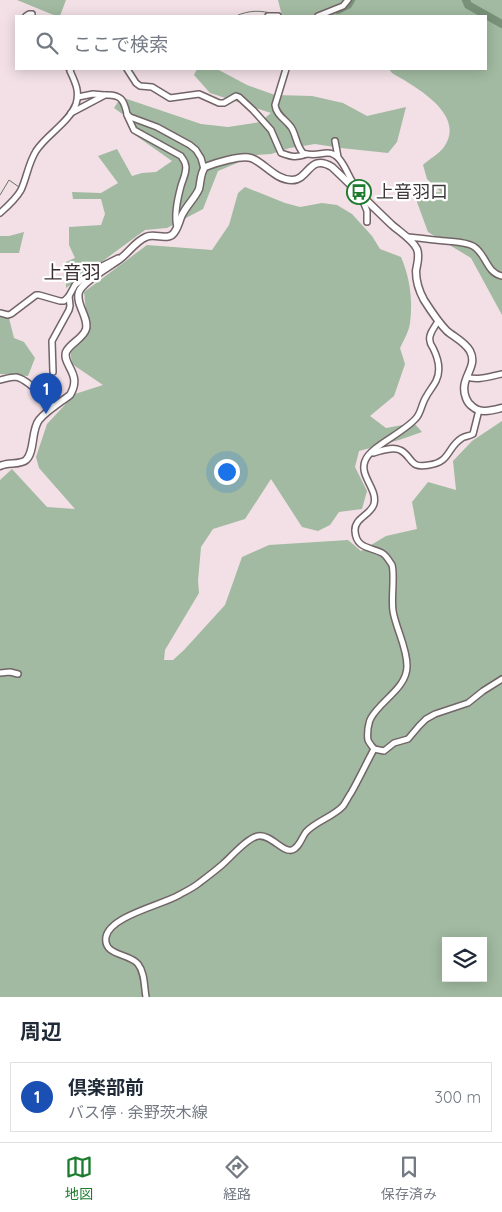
<!DOCTYPE html>
<html lang="ja">
<meta charset="utf-8">
<style>
body{margin:0;font-family:Quicksand,"Noto Sans JP",sans-serif;background:#f2f2f3;color:#1f2937}
.controls{position:absolute;right:15px;bottom:15px;display:grid;overflow:hidden;border-radius:0px;box-shadow:0 2px 12px #0003}
.controls button{width:45px;height:45px;display:grid;place-items:center;padding:0;border:0;border-bottom:1px solid #e0e1e3;background:#fff;color:#1f2937;font:25px sans-serif}
.you{position:absolute;left:226px;top:471px;width:18px;height:18px;margin:-12px;border:4px solid #fff;border-radius:50%;background:#1a73e8;box-shadow:0 0 0 8px #1a73e833}
.badge{display:grid;place-items:center;width:32px;height:32px;border-radius:50%;background:#1c7b2c;color:#fff;font-size:16px;font-weight:700}
.pin{position:absolute;translate:-50% -41px;filter:drop-shadow(0 1px 2px #0008)}
.pin::after{content:'';position:absolute;top:26px;width:18px;height:15px;background:inherit;clip-path:polygon(0 0,100% 0,50% 100%)}
.list{margin:0;padding:0;list-style:none}
h2{display:flex;justify-content:space-between;align-items:center;height:65px;margin:0;padding:0 20px;font-size:21px}
h2 small{font-size:16px;font-weight:400;color:#747a83}
.list li{display:grid;grid-template-columns:32px 1fr auto;gap:15px;align-items:center;box-sizing:border-box;height:70px;margin:0 10px 10px;padding:0 10px;border:1px solid #e0e1e3;border-radius:0px}
.list b{display:block;font-size:19px;white-space:nowrap}
.list p{margin:0;font-size:16px;white-space:nowrap;color:#747a83}
.list em{font-size:16px;font-style:normal;color:#747a83}
.icon{flex:none;width:28px;height:28px;fill:none;stroke:currentColor;stroke-width:2;stroke-linecap:round;stroke-linejoin:round}
.map{position:relative;flex:none;width:502px;height:997px;overflow:hidden}
.search{position:absolute;background:#fff;box-shadow:0 2px 12px #0003;left:15px;right:15px;top:15px;height:55px;display:flex;align-items:center;gap:12px;box-sizing:border-box;padding:0 18px;border-radius:0px;color:#747a83;font-size:19px}
.sheet{height:145px;background:#fff}
nav{display:flex;justify-content:space-around;align-items:center;box-sizing:border-box;height:70px;border-top:1px solid #e0e1e3;background:#fff;font-size:14px;color:#747a83}
nav a{display:grid;justify-items:center;gap:2px}
nav .on{color:#1c7b2c}
.map>svg:first-child{display:block}
.forest{fill:#a1baa1;fill-rule:evenodd}
.lines{fill:none;stroke-linecap:round;stroke-linejoin:round}
.stream{stroke:#687666;stroke-width:1}
.river{stroke:#799179;stroke-width:8}
.minor-casing{stroke:#736468;stroke-width:8}
.major-casing{stroke:#736468;stroke-width:9}
.minor{stroke:#fff;stroke-width:5}
.major{stroke:#fff;stroke-width:6}
.labels{text-anchor:middle;stroke-width:4.5;stroke-linejoin:round;paint-order:stroke}
.poi-label{font-size:18px;fill:#3f383a;stroke:#fff;text-anchor:start}
.neighbourhood-label{font-size:19px;fill:#3a2d31;stroke:#fff}
</style>
<div class="map">
<svg width="502" height="997" viewBox="0 0 502 997">
<rect width="100%" height="100%" fill="#f2e0e6"/>
<g class="forest">
<polygon points="17,0 66,0 60,16 56,16"/>
<path d="M 278,0 L 502,0 L 502,315 L 471,258 L 428,232 L 414,194 L 441,192 L 427,179 L 423,165 C 429,159 439,154 444,147 C 467,114 414,86 392,73 L 389,69 L 486,69 L 486,16 L 282,16 Z"/>
<polygon points="197,69 217,69 247,85 275,95 312,96 343,103 367,116 406,107 397,142 388,153 341,148 315,144 290,148 271,154 256,155 218,171 203,209 167,228 145,230 66,288 66,262 75,258 69,245 69,227 101,225 105,214 101,199 73,199 72,192 101,193 118,183 98,156 117,149 132,176 142,173 156,172 172,161 135,135 125,116 114,108 121,97 201,124 228,127 260,122 271,113 210,93 194,75"/>
<path d="M 245,187 L 285,203 L 300,207 L 322,203 L 337,205 L 352,214 L 372,236 L 380,249 L 401,257 C 410,278 413,300 410,323 C 409,331 404,340 400,348 L 405,364 L 394,396 L 370,416 L 386,428 L 414,423 L 422,432 L 399,440 L 359,451 L 355,467 L 367,491 L 362,509 L 339,512 L 330,525 L 318,531 L 302,527 L 271,479 L 245,519 L 213,529 L 201,547 L 198,581 L 199,593 L 165,650 L 164,660 L 173,660 L 184,650 L 225,605 L 242,557 L 269,545 L 348,540 L 361,551 L 386,536 L 417,529 L 412,502 L 428,482 L 456,490 L 453,461 L 472,441 L 502,421 L 502,997 L 0,997 L 0,480 L 12,469 L 47,507 L 75,509 L 39,468 L 36,457 L 47,424 L 75,394 L 103,385 L 72,364 L 70,350 L 88,330 L 84,292 L 147,245 L 212,250 L 229,225 L 238,193 ZM 446,941 L 483,941 L 483,978 L 446,978 Z"/>
<polygon points="24,232 19,253 0,253 0,236 9,236"/>
<polygon points="0,316 9,318 14,338 24,342 35,358 28,376 0,374"/>
</g>
<g class="lines">
<g class="stream">
<path d="M 236,16 C 249,10 261,10 274,14"/>
<polyline points="65,69 69,75"/>
<polyline points="50,132 68,112 74,102"/>
<polyline points="0,195 9,180 19,187 26,169"/>
</g>
<g class="river">
<polyline points="466,0 468,5 502,24"/>
<polyline points="338,10 348,5 351,0"/>
</g>
<defs>
<g id="minor">
<polyline points="26,16 29,14 32,14"/>
<polyline points="268,16 278,16"/>
<polyline points="318,16 343,6 348,0"/>
<path d="M 127,69 L 136,83 L 140,86 L 152,87 L 170,98 L 199,94 L 219,103 L 224,103 L 236,96 L 239,97 L 253,110 L 271,130 L 281,153 C 292,157 296,158 307,154"/>
<path d="M 286,69 L 275,105 C 276,115 285,119 291,127 C 296,134 296,145 303,153 C 312,156 317,154 327,153 C 340,152 346,171 352,181 L 350,183"/>
<polyline points="78,97 93,94 104,95"/>
<path d="M 71,113 L 105,95 C 121,94 124,100 127,114 L 130,117 L 157,127 L 190,145 L 196,150 L 201,158 L 204,169"/>
<path d="M 127,115 L 134,130 L 181,156 C 182,158 184,160 185,163 C 188,170 183,179 181,186 C 178,197 174,216 177,227"/>
<polyline points="335,141 338,157"/>
<polyline points="360,194 367,211 367,222"/>
<path d="M 0,213 C 8,206 16,199 21,190 C 27,177 28,164 36,151 C 47,134 69,123 76,104 C 80,91 75,82 70,71 L 71,69"/>
<path d="M 407,237 C 420,238 433,240 446,241 C 454,242 465,242 473,246 C 486,253 486,273 502,276"/>
<polyline points="0,313 8,315 11,314 36,295 39,295 60,301 64,301 69,296 75,285 94,270 118,258"/>
<polyline points="53,372 52,341 69,310 70,306 69,296"/>
<path d="M 467,377 C 478,381 491,376 502,374"/>
<path d="M 0,380 C 5,379 10,377 16,377 C 28,379 45,399 54,407"/>
<path d="M 373,453 C 381,451 392,446 400,450 C 413,456 408,469 429,465 C 451,462 447,447 462,438 C 465,436 470,436 473,434 L 479,410"/>
<polyline points="0,673 10,672 18,674"/>
<path d="M 374,749 C 372,746 369,743 368,740 C 367,736 368,732 368,728 C 369,725 369,721 371,718 C 381,700 407,688 407,666 C 407,647 396,629 393,611 C 391,598 395,575 392,565 C 390,562 386,555 382,553 C 371,547 356,549 355,531 C 354,518 371,515 374,504 C 378,489 359,476 365,461 C 370,446 406,432 417,417 C 421,412 422,403 426,397 C 429,391 433,387 436,381 C 441,371 438,358 433,348 C 432,346 430,344 430,341 C 428,334 435,327 438,321"/>
<polyline points="374,749 384,751 394,743 408,739 419,726 426,719 435,714 468,703 483,691 502,679"/>
<path d="M 146,997 C 144,986 145,973 138,964 C 129,953 103,956 106,937 C 110,916 162,905 179,895 C 186,891 193,888 199,883 C 207,877 215,871 223,864 C 231,857 247,838 258,836 C 271,834 283,853 292,850 C 299,848 302,837 306,832 C 316,821 333,817 343,806 C 346,802 348,797 351,793 C 359,779 366,764 374,749"/>
</g>
<path id="major" d="M 0,466 C 7,462 21,465 26,460 C 35,452 31,430 39,420 C 46,411 61,402 70,395 C 83,374 62,365 66,352 C 70,343 83,339 86,329 C 89,317 75,304 79,292 C 83,281 111,266 120,259 C 129,252 136,241 146,237 C 154,233 165,240 172,235 C 178,230 179,221 182,215 C 187,205 195,198 199,189 C 201,181 200,174 205,167 C 215,163 241,155 251,158 C 265,163 275,180 292,180 C 309,180 309,153 332,167 C 352,186 372,206 392,225 C 400,232 412,239 417,249 C 420,256 417,264 416,271 C 416,281 419,291 424,300 C 431,311 438,322 447,331 C 454,337 465,342 470,351 C 479,368 458,378 466,398 C 467,401 470,405 473,407 C 481,414 493,410 502,408"/>
</defs>
<use href="#minor" class="minor-casing"/>
<use href="#major" class="major-casing"/>
<use href="#minor" class="minor"/>
<use href="#major" class="major"/>
</g>
<defs>
<symbol id="bus-ring" viewBox="-11 -11 22 22"><circle r="9.5" fill="#fff" stroke="#1c7b2c" stroke-width="1.5"/><path d="M-5-6H5V4H4V6H2V4H-2V6H-4V4H-5ZM-3.5-4V0h7V-4ZM-3.5 1.2v1.5H-2V1.2ZM2 1.2v1.5H3.5V1.2Z" fill="#1c7b2c"/></symbol>
</defs>
<g fill-rule="evenodd">
<use href="#bus-ring" x="345" y="178" width="28" height="28"/>
</g>
<g class="labels">
<g class="poi-label">
<text x="376" y="198">上音羽口</text>
</g>
<g class="neighbourhood-label">
<text x="72" y="279">上音羽</text>
</g>
</g>
</svg>
<div class="controls">
<button><svg class="icon" aria-label="layers" viewBox="0 0 24 24"><path d="M12 4l9 5-9 5-9-5zM3 14l9 5 9-5"/></svg></button>
</div>
<div class="you"></div>
<div class="pin badge" style="left:46px;top:414px;background:#1a4fb4">1</div>
<div class="search"><svg class="icon" aria-label="search" viewBox="0 0 24 24"><circle cx="10" cy="10" r="6"/><path d="M15 15l6 6"/></svg>ここで検索</div>
</div>
<section class="sheet">
<h2>周辺<small></small></h2>
<ul class="list">
<li><span class="badge" style="background:#1a4fb4">1</span><div><b>倶楽部前</b><p>バス停 · 余野茨木線</p></div><em>300 m</em></li>
</ul>
</section>
<nav>
<a class="on"><svg class="icon" aria-label="map" viewBox="0 0 24 24"><path d="M3 6l6-2 6 2 6-2v14l-6 2-6-2-6 2zM9 4v14M15 6v14"/></svg>地図</a>
<a><svg class="icon" aria-label="directions" viewBox="0 0 24 24"><path d="M12 3l9 9-9 9-9-9zM9 14v-3h6M13 9l2 2-2 2"/></svg>経路</a>
<a><svg class="icon" aria-label="saved" viewBox="0 0 24 24"><path d="M7 4h10v16l-5-4-5 4z"/></svg>保存済み</a>
</nav>
